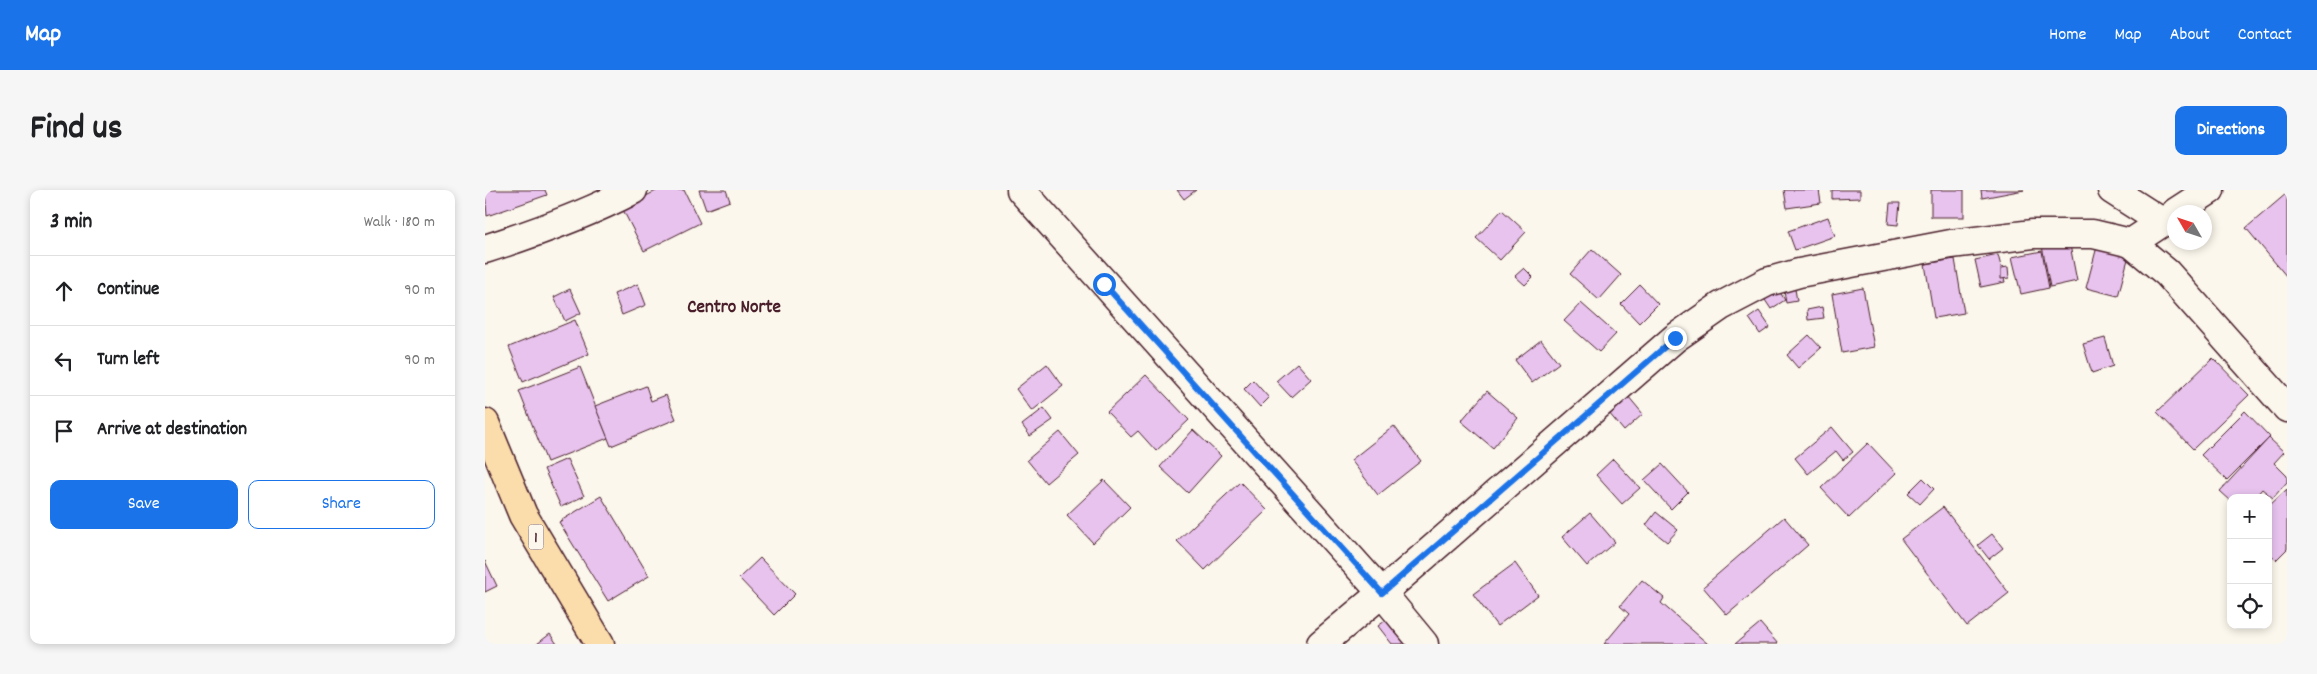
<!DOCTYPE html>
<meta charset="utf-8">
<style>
body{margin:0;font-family:Dekko,sans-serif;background:#f6f6f6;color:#202124}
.controls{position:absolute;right:15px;bottom:15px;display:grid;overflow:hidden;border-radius:10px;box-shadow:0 2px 8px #0003}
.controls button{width:45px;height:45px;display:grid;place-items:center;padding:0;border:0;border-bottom:1px solid #e0e0e0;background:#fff;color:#202124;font:25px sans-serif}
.compass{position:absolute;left:1682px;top:15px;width:45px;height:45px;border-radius:50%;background:#fff;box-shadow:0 2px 8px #0003;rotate:309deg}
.stop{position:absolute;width:15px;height:15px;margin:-11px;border:4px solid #1a73e8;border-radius:50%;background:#fff}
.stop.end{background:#1a73e8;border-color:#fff;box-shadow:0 1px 5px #0008}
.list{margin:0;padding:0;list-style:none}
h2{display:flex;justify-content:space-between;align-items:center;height:65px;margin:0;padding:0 20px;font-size:21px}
h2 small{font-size:16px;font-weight:400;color:#757577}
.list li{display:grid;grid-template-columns:32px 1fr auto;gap:15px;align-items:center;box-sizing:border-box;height:70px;padding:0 20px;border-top:1px solid #e0e0e0}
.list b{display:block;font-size:19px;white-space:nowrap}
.list em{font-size:16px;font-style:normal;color:#757577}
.actions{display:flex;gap:10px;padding:15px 20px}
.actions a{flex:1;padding:11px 0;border:1px solid #1a73e8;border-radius:10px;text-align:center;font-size:18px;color:#1a73e8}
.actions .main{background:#1a73e8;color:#fff}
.icon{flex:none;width:28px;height:28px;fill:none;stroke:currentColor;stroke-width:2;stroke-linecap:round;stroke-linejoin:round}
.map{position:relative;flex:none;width:1802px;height:454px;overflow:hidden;border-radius:10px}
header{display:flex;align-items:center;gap:30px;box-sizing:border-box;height:70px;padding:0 25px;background:#1a73e8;color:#fff}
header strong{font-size:24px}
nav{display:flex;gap:28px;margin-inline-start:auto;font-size:18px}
.intro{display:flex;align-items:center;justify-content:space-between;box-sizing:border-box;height:120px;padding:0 30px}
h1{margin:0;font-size:35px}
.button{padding:12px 22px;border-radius:10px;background:#1a73e8;color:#fff;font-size:18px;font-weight:700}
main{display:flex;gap:30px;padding:0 30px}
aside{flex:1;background:#fff;border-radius:10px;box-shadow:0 2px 8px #0003}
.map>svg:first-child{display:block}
.building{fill:#e7c3ee;stroke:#4a1f2b}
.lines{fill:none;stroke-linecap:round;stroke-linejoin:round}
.minor-casing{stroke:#4a1f2b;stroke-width:31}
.trunk-casing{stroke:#4a1f2b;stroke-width:31}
.minor{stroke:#fbf7ec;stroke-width:28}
.trunk{stroke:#faddab;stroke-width:28}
.route{stroke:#1a73e8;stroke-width:6}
.labels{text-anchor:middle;stroke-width:4;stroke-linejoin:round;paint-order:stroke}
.shield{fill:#fbf7ec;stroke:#7f6065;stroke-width:1}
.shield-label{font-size:15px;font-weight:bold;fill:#4a1f2b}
.quarter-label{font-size:19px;font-weight:bold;fill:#4a1f2b;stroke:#fbf7ec}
</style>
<header>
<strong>Map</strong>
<nav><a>Home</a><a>Map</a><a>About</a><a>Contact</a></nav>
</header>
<div class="intro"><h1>Find us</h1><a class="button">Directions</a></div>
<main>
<aside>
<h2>3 min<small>Walk · 180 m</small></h2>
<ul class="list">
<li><svg class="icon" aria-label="ahead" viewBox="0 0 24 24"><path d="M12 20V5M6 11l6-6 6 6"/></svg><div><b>Continue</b></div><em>90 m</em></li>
<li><svg class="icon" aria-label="left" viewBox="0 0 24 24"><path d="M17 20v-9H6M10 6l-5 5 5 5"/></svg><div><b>Turn left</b></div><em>90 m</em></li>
<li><svg class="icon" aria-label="arrive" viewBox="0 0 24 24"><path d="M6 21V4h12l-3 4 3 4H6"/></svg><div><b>Arrive at destination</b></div></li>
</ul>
<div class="actions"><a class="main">Save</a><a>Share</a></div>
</aside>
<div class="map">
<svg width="1802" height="454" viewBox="0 0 1802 454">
<rect width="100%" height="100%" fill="#fbf7ec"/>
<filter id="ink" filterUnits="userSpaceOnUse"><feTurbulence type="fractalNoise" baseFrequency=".02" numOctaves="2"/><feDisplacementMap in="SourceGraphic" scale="10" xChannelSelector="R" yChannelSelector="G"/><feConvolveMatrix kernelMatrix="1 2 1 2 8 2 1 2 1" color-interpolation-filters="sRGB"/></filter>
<g filter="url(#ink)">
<g class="building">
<polygon points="0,0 60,0 62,5 2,26"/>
<polygon points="173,0 199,0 215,33 159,61 137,18"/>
<polygon points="214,0 241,0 245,11 221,20"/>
<polygon points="692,0 711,0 699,9"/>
<polygon points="1299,0 1334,0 1336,13 1302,18"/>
<polygon points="1347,0 1375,0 1375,8 1347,9"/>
<rect x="1446" y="0" width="33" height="27"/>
<polygon points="1496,0 1539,0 1497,8"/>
<polygon points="1802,3 1802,87 1761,38"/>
<polygon points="1405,13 1415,13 1413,35 1403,34"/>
<polygon points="1017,20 1041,42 1015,70 991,48"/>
<polygon points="1343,27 1350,46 1310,60 1303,41"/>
<polygon points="1614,49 1646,58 1633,106 1601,98"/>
<polygon points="1584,50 1592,91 1565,97 1557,56"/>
<polygon points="1107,59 1136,85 1114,110 1085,84"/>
<polygon points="1557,61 1564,98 1536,104 1527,67"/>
<polygon points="1513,65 1520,92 1496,97 1490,70"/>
<polygon points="1470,69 1479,123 1449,128 1440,74"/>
<polygon points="1523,77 1524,88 1516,89 1516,78"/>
<polygon points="1039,78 1048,87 1040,95 1030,86"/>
<polygon points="153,94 161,115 137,125 129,104"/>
<polygon points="1155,95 1173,114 1154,133 1136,114"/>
<polygon points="1292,98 1300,110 1286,119 1278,107"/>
<polygon points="1378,98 1389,157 1357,163 1347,104"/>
<polygon points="85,99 96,123 80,131 69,107"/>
<polygon points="1310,99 1312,111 1301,113 1299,101"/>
<polygon points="1096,113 1131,144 1114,162 1079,131"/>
<polygon points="1337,117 1339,128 1323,130 1322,120"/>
<polygon points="1274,121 1285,137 1275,144 1264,128"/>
<polygon points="90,130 104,164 38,192 24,157"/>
<polygon points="1324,145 1336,158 1313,178 1302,165"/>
<polygon points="1620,148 1628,176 1607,183 1598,154"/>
<polygon points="1056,150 1074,173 1047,193 1030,170"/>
<polygon points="1728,168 1764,205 1708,259 1672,222"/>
<polygon points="812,173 826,189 806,207 791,191"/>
<polygon points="562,174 578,196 547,221 531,199"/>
<polygon points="95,177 123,248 62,272 34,201"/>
<polygon points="661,185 704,230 671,261 653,241 646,247 622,222"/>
<polygon points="768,190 784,208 775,217 759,199"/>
<polygon points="161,196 166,211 181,205 191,229 126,256 110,216"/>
<polygon points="1002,201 1033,228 1008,258 976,231"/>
<polygon points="1143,206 1158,224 1139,241 1124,223"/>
<polygon points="559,218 568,230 545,246 537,235"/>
<polygon points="1760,221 1785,247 1742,290 1716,265"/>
<polygon points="909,236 936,271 893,305 866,270"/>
<polygon points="1347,237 1368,262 1358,270 1351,261 1323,284 1310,268"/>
<polygon points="708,240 736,266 703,303 675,277"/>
<polygon points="575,242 594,265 561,293 542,270"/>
<polygon points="1784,248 1799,262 1789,273 1802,286 1802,292 1788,308 1777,299 1769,308 1746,308 1746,311 1735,301"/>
<polygon points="1383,253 1411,283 1364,328 1336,298"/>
<polygon points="82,269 99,306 76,317 59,279"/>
<polygon points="1128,269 1155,298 1137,314 1111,285"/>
<polygon points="1177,274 1203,302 1186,319 1159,290"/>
<polygon points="1438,288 1449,299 1435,314 1423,303"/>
<polygon points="619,290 645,317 608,353 582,325"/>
<polygon points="755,292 782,320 720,380 692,351"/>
<polygon points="1802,299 1802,359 1791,370 1783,363 1783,317"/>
<polygon points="116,306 164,386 123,411 74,332"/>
<polygon points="1458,317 1524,403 1482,436 1416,349"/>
<polygon points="1171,322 1193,340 1182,352 1161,335"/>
<polygon points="1105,323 1130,352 1102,376 1077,347"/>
<polygon points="1299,327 1323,355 1242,425 1218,397"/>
<polygon points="1507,344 1518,358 1504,369 1493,355"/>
<polygon points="275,368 310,404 289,425 254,388"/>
<polygon points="0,371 12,396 0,402"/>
<polygon points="1030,373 1053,405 1012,436 988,404"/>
<polygon points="1157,390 1179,408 1176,413 1223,454 1119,454 1144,424 1135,416"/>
<polygon points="907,426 924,449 917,454 907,454 893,436"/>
<polygon points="1275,433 1293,454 1250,454"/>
<polygon points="65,444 72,454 52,454"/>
</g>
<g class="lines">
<defs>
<g id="minor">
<polyline points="536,0 897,403 939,454"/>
<polyline points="1627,0 1677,32"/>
<polyline points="1691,22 1725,0"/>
<polyline points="1646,53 1682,83 1802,218"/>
<path d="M 0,59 C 50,43 101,25 148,0"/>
<polyline points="836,454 897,403 1190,148 1236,116 1282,92 1314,83 1466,54 1548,44 1608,44 1646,53 1690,24"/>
</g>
<polyline id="trunk" points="0,233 38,325 115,454"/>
</defs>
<use href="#minor" class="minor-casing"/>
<use href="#trunk" class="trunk-casing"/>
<use href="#minor" class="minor"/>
<use href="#trunk" class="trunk"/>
</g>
</g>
<g class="lines" filter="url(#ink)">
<polyline class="route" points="619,94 897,403 1190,148"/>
</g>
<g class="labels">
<rect class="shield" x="43.5" y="334.5" width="15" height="25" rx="4"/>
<g class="shield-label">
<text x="51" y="352">1</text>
</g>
<g class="quarter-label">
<text x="249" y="122">Centro Norte</text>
</g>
</g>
</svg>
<div class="controls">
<button>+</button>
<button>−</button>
<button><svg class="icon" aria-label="locate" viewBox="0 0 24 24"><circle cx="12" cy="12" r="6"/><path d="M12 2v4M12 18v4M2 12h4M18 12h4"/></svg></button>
</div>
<svg class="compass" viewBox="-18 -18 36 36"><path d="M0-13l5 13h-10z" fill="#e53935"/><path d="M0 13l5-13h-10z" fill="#757577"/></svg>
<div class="stop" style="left:619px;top:94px"></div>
<div class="stop end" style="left:1190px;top:148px"></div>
</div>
</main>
